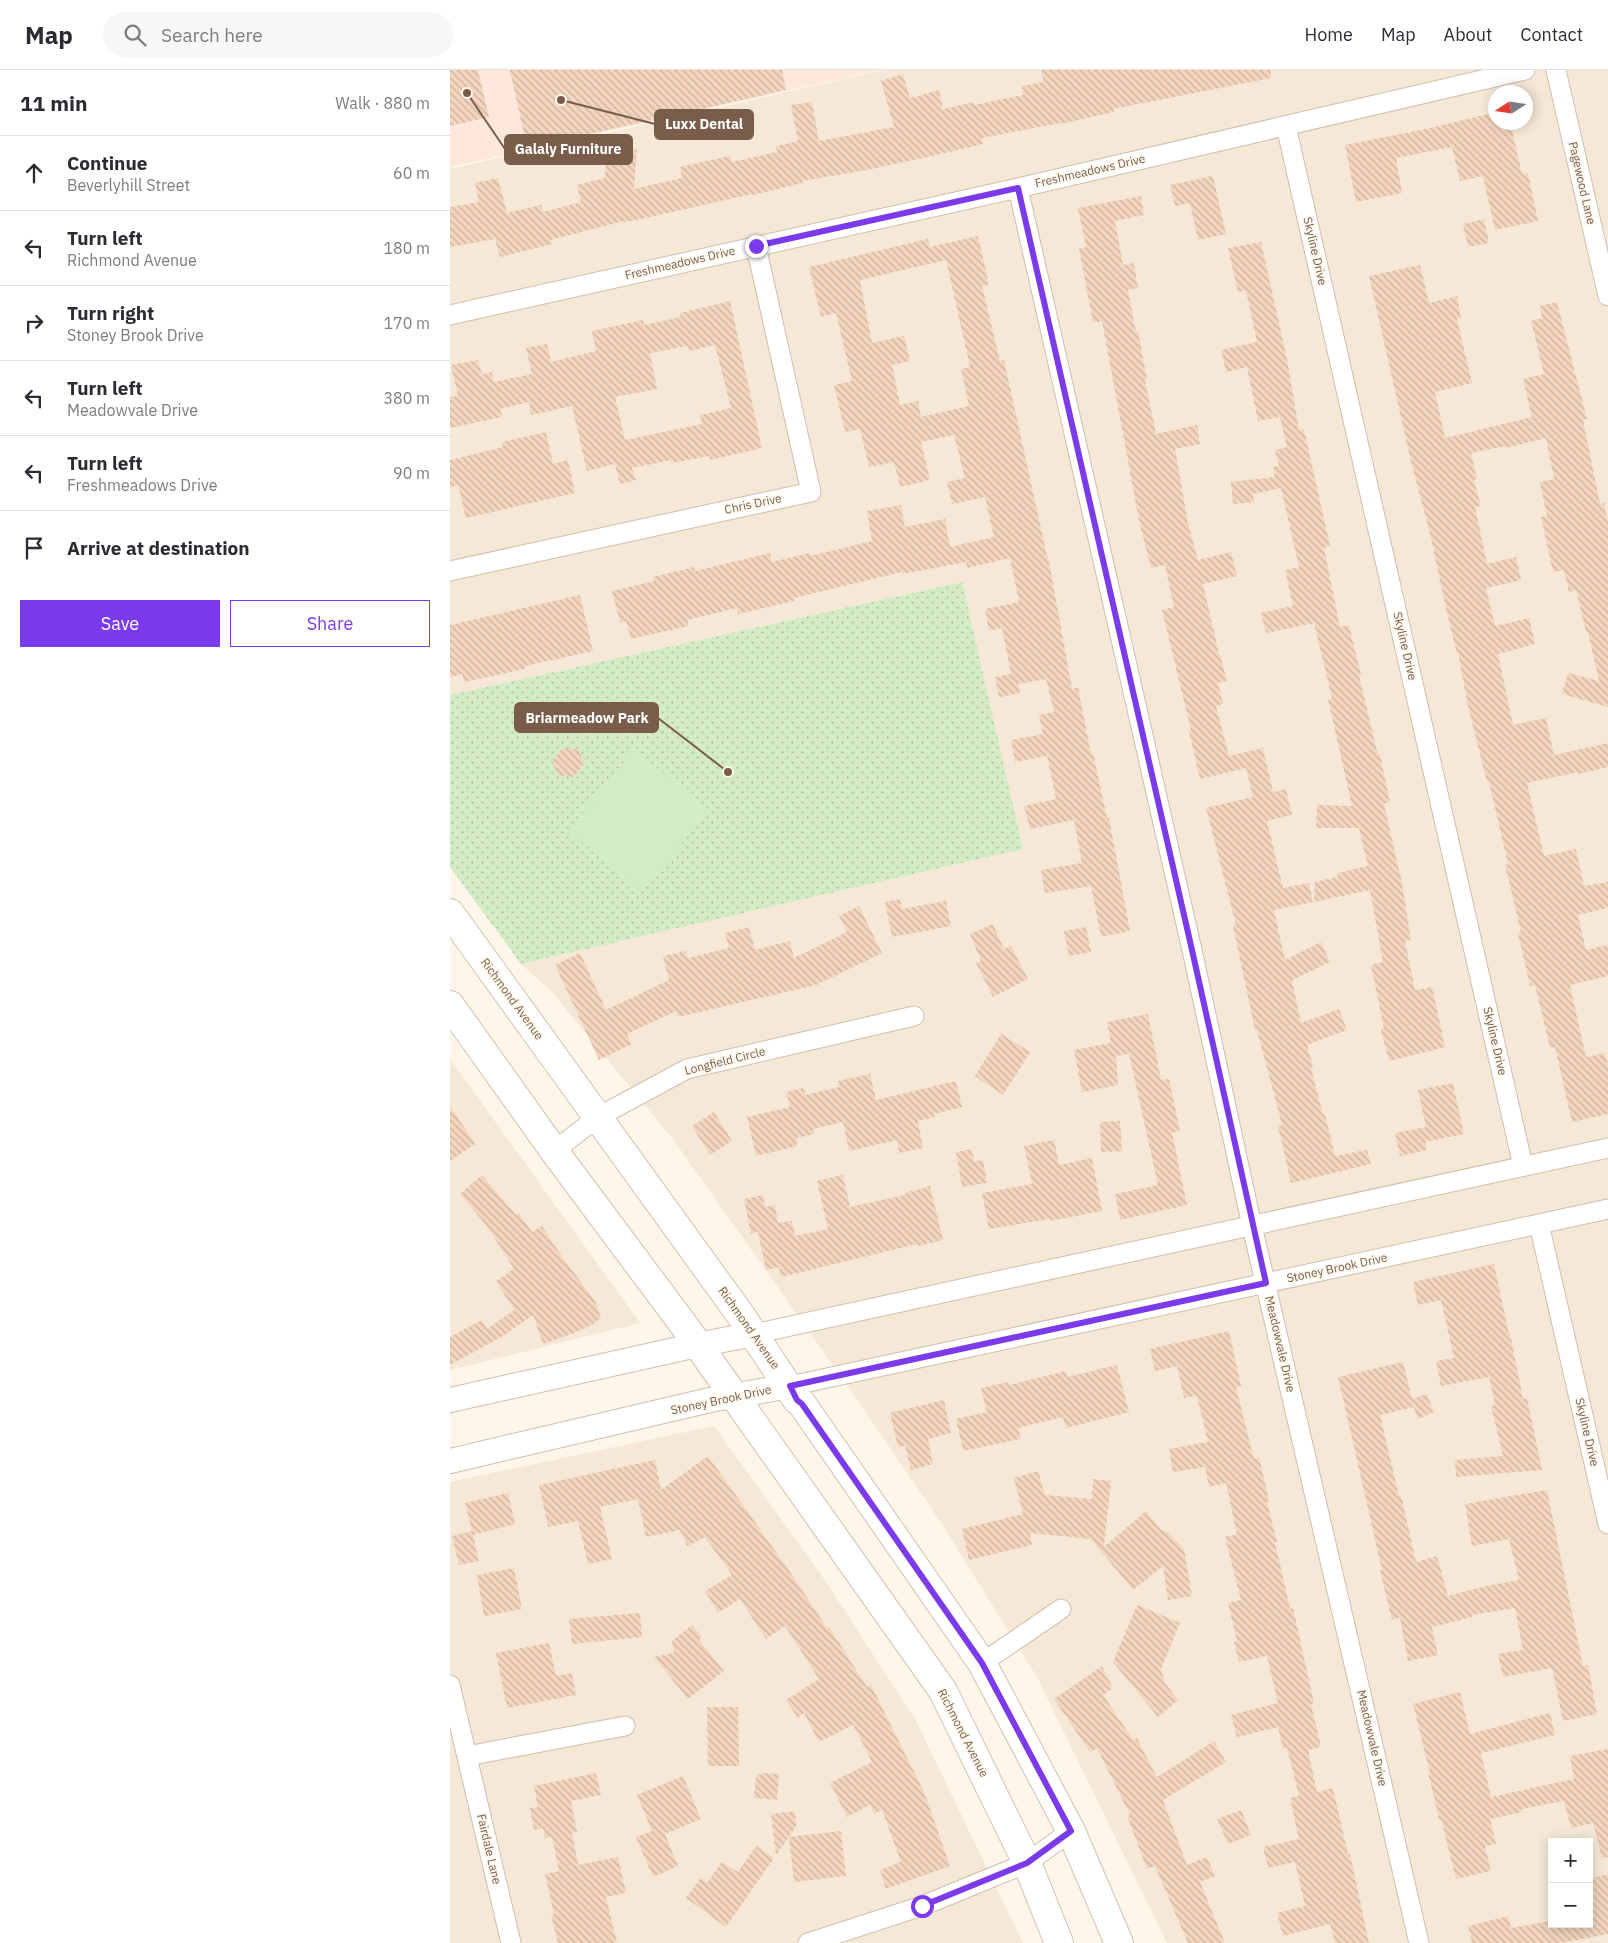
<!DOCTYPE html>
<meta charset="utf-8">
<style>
body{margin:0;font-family:"IBM Plex Sans",sans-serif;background:#f7f7f7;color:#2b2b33}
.controls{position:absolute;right:15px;bottom:15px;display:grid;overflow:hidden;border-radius:0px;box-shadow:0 2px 12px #0003}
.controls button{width:45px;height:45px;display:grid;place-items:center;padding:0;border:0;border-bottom:1px solid #e1e1e2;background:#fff;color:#2b2b33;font:25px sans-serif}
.compass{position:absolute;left:1038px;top:15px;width:45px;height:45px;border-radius:50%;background:#fff;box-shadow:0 2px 12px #0003;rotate:258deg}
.stop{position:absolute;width:15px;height:15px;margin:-11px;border:4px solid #7c3aed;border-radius:50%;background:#fff}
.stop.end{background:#7c3aed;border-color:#fff;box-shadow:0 1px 5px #0008}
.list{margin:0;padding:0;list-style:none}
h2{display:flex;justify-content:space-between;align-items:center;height:65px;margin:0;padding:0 20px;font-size:21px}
h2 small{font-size:16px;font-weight:400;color:#7c7c81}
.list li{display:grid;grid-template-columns:32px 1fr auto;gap:15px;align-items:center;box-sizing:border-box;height:75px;padding:0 20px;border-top:1px solid #e1e1e2}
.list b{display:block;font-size:19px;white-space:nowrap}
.list p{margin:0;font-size:16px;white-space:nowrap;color:#7c7c81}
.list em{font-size:16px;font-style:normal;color:#7c7c81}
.actions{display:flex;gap:10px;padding:15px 20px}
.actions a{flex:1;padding:11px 0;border:1px solid #7c3aed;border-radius:0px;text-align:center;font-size:18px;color:#7c3aed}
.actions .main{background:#7c3aed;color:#fff}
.icon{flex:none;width:28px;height:28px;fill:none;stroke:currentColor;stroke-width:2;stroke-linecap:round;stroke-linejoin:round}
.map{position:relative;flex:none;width:1158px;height:1873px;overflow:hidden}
header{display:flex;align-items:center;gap:30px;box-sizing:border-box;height:70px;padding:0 25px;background:#fff;border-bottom:1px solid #e1e1e2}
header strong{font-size:24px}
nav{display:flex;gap:28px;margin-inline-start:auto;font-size:18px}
.search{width:350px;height:45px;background:#f7f7f7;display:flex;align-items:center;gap:12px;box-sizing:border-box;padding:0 18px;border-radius:28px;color:#7c7c81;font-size:19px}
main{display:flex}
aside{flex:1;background:#fff}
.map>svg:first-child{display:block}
.residential{fill:#f5e8d6;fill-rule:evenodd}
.commercial{fill:#fee7dc}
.park{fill:url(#park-dots)}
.pitch{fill:#d4ecc6}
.building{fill:url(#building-back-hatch);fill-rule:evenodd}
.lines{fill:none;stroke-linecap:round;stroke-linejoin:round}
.minor-casing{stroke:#d0bead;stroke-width:21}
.tertiary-casing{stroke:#d0bead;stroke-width:26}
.secondary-casing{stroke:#d6c0ad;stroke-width:30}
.minor{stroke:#fff;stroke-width:19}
.tertiary{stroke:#fff;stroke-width:24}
.secondary{stroke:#fff;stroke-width:28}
.route{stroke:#7c3aed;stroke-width:6}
.labels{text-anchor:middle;stroke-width:4;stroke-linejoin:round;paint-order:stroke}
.street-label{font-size:12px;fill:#795d4a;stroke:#fffaf0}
.leader{fill:none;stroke:#795d4a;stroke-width:2}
.callout-dot{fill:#795d4a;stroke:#fffaf0;stroke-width:2}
.callout{fill:#795d4a;stroke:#795d4a;stroke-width:2}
.callout-label{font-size:14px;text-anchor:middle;font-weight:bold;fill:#fff}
</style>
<header>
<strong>Map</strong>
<div class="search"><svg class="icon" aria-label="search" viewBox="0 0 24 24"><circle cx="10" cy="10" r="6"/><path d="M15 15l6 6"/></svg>Search here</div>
<nav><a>Home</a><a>Map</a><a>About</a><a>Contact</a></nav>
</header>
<main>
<aside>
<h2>11 min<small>Walk · 880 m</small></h2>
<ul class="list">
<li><svg class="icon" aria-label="ahead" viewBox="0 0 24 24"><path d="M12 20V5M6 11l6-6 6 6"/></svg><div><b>Continue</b><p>Beverlyhill Street</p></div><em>60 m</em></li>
<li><svg class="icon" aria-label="left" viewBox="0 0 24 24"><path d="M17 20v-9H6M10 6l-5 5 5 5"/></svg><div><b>Turn left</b><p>Richmond Avenue</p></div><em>180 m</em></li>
<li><svg class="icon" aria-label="right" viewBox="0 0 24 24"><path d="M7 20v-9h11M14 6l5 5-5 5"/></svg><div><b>Turn right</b><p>Stoney Brook Drive</p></div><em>170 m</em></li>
<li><svg class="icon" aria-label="left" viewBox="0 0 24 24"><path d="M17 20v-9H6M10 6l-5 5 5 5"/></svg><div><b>Turn left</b><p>Meadowvale Drive</p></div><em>380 m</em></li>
<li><svg class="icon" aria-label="left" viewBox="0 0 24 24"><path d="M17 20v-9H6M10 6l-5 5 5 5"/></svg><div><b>Turn left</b><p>Freshmeadows Drive</p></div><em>90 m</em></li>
<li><svg class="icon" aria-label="arrive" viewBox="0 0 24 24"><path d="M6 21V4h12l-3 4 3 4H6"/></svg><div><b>Arrive at destination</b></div></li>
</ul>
<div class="actions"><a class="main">Save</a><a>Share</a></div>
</aside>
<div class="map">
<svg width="1158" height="1873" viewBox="0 0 1158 1873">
<defs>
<pattern id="park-dots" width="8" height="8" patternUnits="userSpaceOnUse" patternTransform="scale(1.25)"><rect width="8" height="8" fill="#d4ecc6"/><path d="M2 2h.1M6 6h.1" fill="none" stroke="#b1c2a3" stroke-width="1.8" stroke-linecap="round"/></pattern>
<pattern id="building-back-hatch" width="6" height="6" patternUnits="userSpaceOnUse" patternTransform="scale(1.25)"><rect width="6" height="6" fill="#f4d6bf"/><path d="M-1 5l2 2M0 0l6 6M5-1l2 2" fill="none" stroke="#cab19d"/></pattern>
</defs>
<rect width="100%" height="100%" fill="#fdf6e9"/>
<g class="residential">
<path d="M 433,0 L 1158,0 L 1158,1873 L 717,1873 L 587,1607 L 490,1451 L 404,1325 L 225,1072 L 103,923 L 71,894 L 572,779 L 512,512 L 0,625 L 0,99 ZM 1046,22 L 1076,22 L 1076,52 L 1046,52 ZM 1102,1772 L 1139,1772 L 1139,1854 L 1102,1854 Z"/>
<polygon points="0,989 190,1253 0,1300"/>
<polygon points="264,1356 374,1509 465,1649 573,1873 0,1873 0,1412"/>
</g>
<polygon class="commercial" points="0,0 429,0 0,97"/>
<polygon class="park" points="512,512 573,779 71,894 0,797 0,625"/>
<polygon class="pitch" points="184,679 259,740 192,822 118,761"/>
<g class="building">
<polygon points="0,0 28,0 39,47 0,56"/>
<polygon points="60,0 332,0 336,20 77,78"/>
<polygon points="592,0 821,0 821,8 663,39 664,42 610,54 610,53 532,68 533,74 486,85 422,99 352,111 353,113 303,125 302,124 196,148 174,152 174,151 100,170 102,174 50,187 45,169 0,177 0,137 29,132 25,113 48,108 57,143 91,135 93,142 131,132 127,115 155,108 157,77 187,80 184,119 232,108 230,97 280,86 282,92 327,82 326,76 348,71 341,35 362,32 369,71 444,57 431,11 453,4 460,28 489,20 493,39 524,32 524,35 573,25 572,16 593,12"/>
<polygon points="1046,42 1046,52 1060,52 1072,104 1078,103 1088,151 1045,160 1033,106 1010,111 1002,77 946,88 952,123 906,132 895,75 981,58"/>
<polygon points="763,106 776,164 748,170 740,133 725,136 720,115"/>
<polygon points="691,126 694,145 665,151 673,195 684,193 688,218 678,220 686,262 688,261 697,310 695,310 706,364 747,355 750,374 725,379 738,453 748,490 781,482 787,506 753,514 769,584 770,584 777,611 768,613 773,634 766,636 779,686 813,678 823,722 836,719 842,745 817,751 833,818 859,813 863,832 824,840 835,890 871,872 880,892 842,910 851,953 889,939 897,960 857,975 863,997 861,998 873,1045 875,1044 885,1086 917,1080 921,1094 841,1113 828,1056 832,1055 807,960 805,960 783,856 786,855 756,738 803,727 796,698 750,709 739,661 741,660 712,540 724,537 715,495 701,498 689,450 652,251 643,253 629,178 636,177 628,138"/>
<polygon points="1034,149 1039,173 1018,177 1013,154"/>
<path d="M 528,166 L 539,215 L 532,216 L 550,291 L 554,290 L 597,486 L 598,486 L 622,619 L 628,617 L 641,684 L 643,683 L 657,748 L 659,748 L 680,861 L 651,867 L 641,816 L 595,823 L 591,800 L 632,793 L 624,750 L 580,759 L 574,736 L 606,729 L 597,686 L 565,692 L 561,670 L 593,664 L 589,645 L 604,642 L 596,609 L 568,614 L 570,623 L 549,627 L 545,607 L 561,604 L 552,558 L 539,561 L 535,539 L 569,532 L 560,488 L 517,498 L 516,492 L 452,504 L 452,502 L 344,528 L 344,531 L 288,544 L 287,538 L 237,550 L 239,556 L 181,569 L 176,551 L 170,553 L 162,521 L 204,511 L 203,507 L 244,497 L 245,501 L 320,483 L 322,492 L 360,483 L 360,486 L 422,471 L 417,441 L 451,435 L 455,457 L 495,449 L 500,477 L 544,467 L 535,427 L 502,434 L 497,412 L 515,408 L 504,365 L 471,372 L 480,410 L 450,417 L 444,392 L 419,397 L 410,359 L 395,362 L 384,315 L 402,311 L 386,243 L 371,247 L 359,197 L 478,169 L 480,177 ZM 496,190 L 520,297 L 511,299 L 519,336 L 471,347 L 468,331 L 450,335 L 442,295 L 460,291 L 454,266 L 422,273 L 410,210 Z"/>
<polygon points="811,172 837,289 849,360 854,359 880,476 874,478 890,557 899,555 911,605 909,606 928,685 930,685 940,732 934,734 952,813 961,870 955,871 965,920 982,917 995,977 939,991 931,960 934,959 921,895 933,892 920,820 864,832 865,812 888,807 887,803 918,796 909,758 866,758 867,735 902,736 878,629 882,628 864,553 816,563 811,543 843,536 835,500 849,497 831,418 803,424 804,432 783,434 781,412 825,407 823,397 829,396 825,380 837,377 830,347 808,351 797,297 776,302 771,280 807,272 796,220 788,222 778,178"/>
<polygon points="970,195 979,233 1007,226 1011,248 1007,249 1022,313 985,322 995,368 1082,347 1073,309 1094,304 1081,251 1092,248 1090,236 1107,232 1137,349 1133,350 1150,434 1154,433 1158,451 1158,637 1112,624 1118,603 1149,611 1138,562 1136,562 1126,520 1119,522 1114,500 1103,502 1091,447 1097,446 1090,412 1104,409 1096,368 1055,378 1055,376 1021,383 1027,409 1024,410 1031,436 1025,437 1037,494 1066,487 1071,510 1036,518 1045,556 1079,548 1085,574 1048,584 1063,655 1096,648 1104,685 1158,673 1158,697 1128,704 1128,702 1077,713 1094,786 1126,779 1134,816 1158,812 1158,838 1128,845 1136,880 1158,875 1158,906 1120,915 1136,987 1155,983 1158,996 1158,1044 1122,1052 1105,977 1100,978 1085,915 1080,916 1068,863 1071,862 1055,795 1058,794 1039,712 1037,712 1018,636 1008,583 1007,584 995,534 981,468 960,387 919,206"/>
<path d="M 280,231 L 312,378 L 260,390 L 259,386 L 222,393 L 221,390 L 182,398 L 186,410 L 170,414 L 165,394 L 137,401 L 122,336 L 81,345 L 79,332 L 50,339 L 52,347 L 0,358 L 0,327 L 8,326 L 1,295 L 28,290 L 32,304 L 42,302 L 44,312 L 82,304 L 76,278 L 97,274 L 101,292 L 146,281 L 142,261 L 193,250 L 194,255 L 231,247 L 230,243 ZM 265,275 L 281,338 L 250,345 L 252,354 L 175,370 L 165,327 L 207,319 L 200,283 L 238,276 L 239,281 Z"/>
<polygon points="96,362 103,394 118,390 125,423 16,448 8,415 0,417 0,390 53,377 52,372"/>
<polygon points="130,525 143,581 75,596 75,599 14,612 12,604 0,607 0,555"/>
<polygon points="113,678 129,680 134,694 124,707 108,705 102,691"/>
<polygon points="450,829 452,839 496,831 501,856 442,867 435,832"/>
<polygon points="409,836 432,883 366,915 228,947 226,941 177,964 182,974 149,990 105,895 130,883 156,940 219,910 213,886 236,881 238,888 279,878 275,863 299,857 305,880 340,871 344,888 397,862 389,846"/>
<polygon points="543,854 554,879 561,876 578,909 543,927 526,893 531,891 520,864"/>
<polygon points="636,857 641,882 619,886 614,861"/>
<polygon points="698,944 711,1010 719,1009 730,1061 722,1063 737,1135 670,1150 665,1124 708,1115 679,984 666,986 668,1015 632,1022 624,980 661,973 657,952"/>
<polygon points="551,964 580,982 553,1025 525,1006"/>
<polygon points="420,1004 426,1030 506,1011 512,1037 484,1044 485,1047 468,1051 473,1078 449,1083 447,1070 399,1081 393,1052 363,1059 364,1064 346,1068 347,1076 306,1086 297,1047 340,1037 336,1022 354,1018 355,1025 389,1017 388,1011"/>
<polygon points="1003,1013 1014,1064 975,1072 977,1080 950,1086 945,1063 976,1057 968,1020"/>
<polygon points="0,1036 25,1074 0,1091"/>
<polygon points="264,1042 282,1071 260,1085 242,1056"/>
<polygon points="670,1051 672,1081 651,1082 650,1052"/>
<polygon points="604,1070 609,1095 642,1088 652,1141 600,1151 599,1149 539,1159 532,1123 582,1114 574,1076"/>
<polygon points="522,1079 524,1092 533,1090 537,1113 512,1117 506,1082"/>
<polygon points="32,1105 66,1145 69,1143 82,1162 92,1156 113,1188 145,1231 151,1248 142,1255 124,1263 93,1274 83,1245 53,1266 0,1295 0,1267 32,1250 37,1259 64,1240 46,1211 64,1199 37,1156 10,1124"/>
<polygon points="393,1105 400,1137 455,1125 455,1123 480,1116 493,1170 468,1176 467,1174 331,1207 329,1197 316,1200 308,1162 301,1164 294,1129 313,1125 315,1137 325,1135 328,1153 342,1151 345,1166 378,1159 367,1111"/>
<polygon points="1044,1194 1059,1264 1060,1263 1073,1329 1077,1328 1092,1400 1006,1407 1005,1390 1053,1386 1041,1336 1045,1335 1039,1307 991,1316 986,1291 1004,1288 991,1230 968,1235 963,1212"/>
<polygon points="779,1261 791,1316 786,1317 804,1389 809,1387 819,1431 817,1432 827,1472 825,1473 831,1499 840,1539 843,1538 864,1633 861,1634 871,1677 858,1680 867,1722 883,1718 898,1784 900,1784 919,1873 885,1873 880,1854 833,1866 827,1843 855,1836 845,1792 818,1798 813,1777 849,1769 840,1728 849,1726 837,1678 833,1679 828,1657 787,1667 781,1645 828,1633 817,1586 789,1592 784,1572 787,1571 778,1533 791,1530 775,1467 787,1464 776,1413 759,1417 755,1397 723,1402 719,1379 758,1372 747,1326 734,1328 727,1296 705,1301 700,1279"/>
<polygon points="953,1292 962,1329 977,1324 984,1342 968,1349 963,1335 964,1337 930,1345 949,1426 951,1425 966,1492 987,1486 998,1526 1032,1517 1069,1510 1059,1469 1022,1476 1015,1434 1097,1420 1133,1596 1138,1595 1147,1644 1113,1651 1102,1598 1053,1607 1048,1584 1073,1580 1065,1538 1022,1545 1022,1547 982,1557 988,1585 958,1591 950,1548 942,1550 930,1501 932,1500 888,1307"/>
<polygon points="667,1295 679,1342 616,1358 613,1347 568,1358 571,1369 513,1381 506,1349 537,1342 531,1318 558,1312 559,1315 616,1301 617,1307"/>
<polygon points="494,1330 501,1363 478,1369 483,1394 461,1400 455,1376 448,1377 440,1343"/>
<polygon points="258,1386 338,1499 377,1558 379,1557 417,1617 421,1615 474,1722 500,1796 436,1819 430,1800 451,1792 432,1740 424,1744 420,1735 397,1747 380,1713 422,1692 403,1655 369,1672 354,1643 348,1648 336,1630 369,1609 335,1556 316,1569 290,1529 268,1543 255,1521 282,1505 255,1467 237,1476 230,1460 196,1467 188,1429 150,1437 162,1489 138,1494 128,1451 98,1457 89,1415 205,1390 211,1420"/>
<polygon points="588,1401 595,1425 642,1429 643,1409 661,1411 654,1477 696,1441 711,1460 718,1462 734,1479 742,1526 718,1530 713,1496 683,1520 641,1469 580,1463 582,1475 519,1490 512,1459 573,1444 564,1408"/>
<polygon points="58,1423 65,1454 23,1465 29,1491 9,1495 2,1466 22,1461 15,1433"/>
<polygon points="64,1498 72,1539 34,1546 27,1505"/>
<polygon points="687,1535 730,1553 711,1599 715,1613 728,1630 708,1647 663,1592"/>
<polygon points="190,1543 192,1567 122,1574 119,1549"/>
<polygon points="242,1555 252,1567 249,1570 274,1601 238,1629 204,1587 224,1583 222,1571"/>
<polygon points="99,1573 106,1606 122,1603 126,1625 57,1638 46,1583"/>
<polygon points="652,1596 663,1618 653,1625 683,1670 687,1668 707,1707 764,1671 776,1692 713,1730 737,1795 757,1787 765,1806 750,1812 775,1873 738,1873 705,1796 697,1799 677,1746 680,1745 647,1678 640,1682 604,1629"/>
<polygon points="1010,1622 1020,1664 1100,1643 1105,1665 1031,1683 1041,1727 1124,1709 1120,1686 1158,1679 1158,1787 1152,1788 1143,1753 1121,1758 1114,1731 1071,1739 1072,1742 1040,1749 1046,1774 1035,1776 1041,1801 1006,1809 991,1749 989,1749 978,1703 980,1703 963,1634"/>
<polygon points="257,1637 288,1637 289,1696 258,1696"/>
<polygon points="146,1703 151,1725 121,1731 127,1762 122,1763 128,1795 168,1787 176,1823 156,1827 167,1873 108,1873 101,1845 104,1844 95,1804 109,1801 102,1767 95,1768 93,1758 84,1760 80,1738 88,1737 84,1716"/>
<polygon points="313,1703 329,1704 327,1730 304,1728 306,1706"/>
<polygon points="233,1706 251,1749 215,1764 228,1796 203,1807 186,1767 202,1761 187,1725"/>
<polygon points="791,1740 801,1765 778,1774 767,1749"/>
<polygon points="345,1741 346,1756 339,1767 391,1761 396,1806 344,1812 339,1767 326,1785 321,1744"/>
<polygon points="306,1776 324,1788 276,1857 236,1828 251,1808 257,1813 272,1792 288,1802"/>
<polygon points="1158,1804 1158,1864 1111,1873 1022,1873 1018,1856 1058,1846 1061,1858 1100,1851 1100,1854 1139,1854 1139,1809"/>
</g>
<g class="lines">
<defs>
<g id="minor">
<polyline points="1106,0 1158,226"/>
<polyline points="836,56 1073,1096"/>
<polyline points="568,118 742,880 802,1156 969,1873"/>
<polyline points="0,245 568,118 1075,0"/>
<polyline points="0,501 361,422 306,176"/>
<polyline points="104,1081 148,1047 237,999 464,946"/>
<polyline points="1089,1154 1158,1454"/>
<polyline points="304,1264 1158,1078"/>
<polyline points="340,1316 1158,1139"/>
<polyline points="532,1593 611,1539"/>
<polyline points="0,1615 61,1873"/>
<polyline points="17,1686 175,1656"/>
<polyline points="358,1873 472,1836 577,1793 621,1761"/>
</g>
<g id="tertiary">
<polyline points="0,1330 247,1275 304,1264"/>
<polyline points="0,1391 260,1330 340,1316"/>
</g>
<g id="secondary">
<polyline points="0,843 292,1247 347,1330 352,1334 532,1593 621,1761 669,1873"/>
<polyline points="0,935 104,1081 236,1258 493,1621 577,1793 609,1873"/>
</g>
</defs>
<use href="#minor" class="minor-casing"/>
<use href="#tertiary" class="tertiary-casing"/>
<use href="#secondary" class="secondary-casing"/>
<use href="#minor" class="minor"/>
<use href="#tertiary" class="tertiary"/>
<use href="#secondary" class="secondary"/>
</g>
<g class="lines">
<polyline class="route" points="306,176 568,118 742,880 816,1213 340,1316 347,1330 352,1334 532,1593 621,1761 577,1793 472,1836"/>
</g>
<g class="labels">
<g class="street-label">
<text transform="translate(640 101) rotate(-13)" y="4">Freshmeadows Drive</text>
<text transform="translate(1132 113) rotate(77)" y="4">Pagewood Lane</text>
<text transform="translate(865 181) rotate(77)" y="4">Skyline Drive</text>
<text transform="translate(230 193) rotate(-13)" y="4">Freshmeadows Drive</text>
<text transform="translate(303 434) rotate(-12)" y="4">Chris Drive</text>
<text transform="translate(955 576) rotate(77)" y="4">Skyline Drive</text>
<text transform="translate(62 929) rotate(54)" y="4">Richmond Avenue</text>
<text transform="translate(1045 971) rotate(77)" y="4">Skyline Drive</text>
<text transform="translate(275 991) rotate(-14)" y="4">Longfield Circle</text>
<text transform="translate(887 1198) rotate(-12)" y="4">Stoney Brook Drive</text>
<text transform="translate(299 1258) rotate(55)" y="4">Richmond Avenue</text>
<text transform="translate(830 1274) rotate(77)" y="4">Meadowvale Drive</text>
<text transform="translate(271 1330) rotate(-12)" y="4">Stoney Brook Drive</text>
<text transform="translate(1137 1362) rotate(77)" y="4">Skyline Drive</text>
<text transform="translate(513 1663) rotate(63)" y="4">Richmond Avenue</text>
<text transform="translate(922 1668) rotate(77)" y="4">Meadowvale Drive</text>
<text transform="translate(39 1779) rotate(77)" y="4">Fairdale Lane</text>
</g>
</g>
<path class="leader" d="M111 30L205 54M17 23L55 79M278 702L208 648"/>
<g class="callout-dot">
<circle cx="111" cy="30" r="5"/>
<circle cx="17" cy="23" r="5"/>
<circle cx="278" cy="702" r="5"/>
</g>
<g class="callout">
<rect x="205" y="40" width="98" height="29" rx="5"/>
<rect x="55" y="65" width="127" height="29" rx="5"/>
<rect x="65" y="633" width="143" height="29" rx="5"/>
</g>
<g class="callout-label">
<text x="254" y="59">Luxx Dental</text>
<text x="118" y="84">Galaly Furniture</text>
<text x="137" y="653">Briarmeadow Park</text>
</g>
</svg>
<div class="controls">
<button>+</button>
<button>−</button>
</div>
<svg class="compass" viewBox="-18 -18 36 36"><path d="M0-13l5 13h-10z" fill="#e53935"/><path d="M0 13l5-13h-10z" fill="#7c7c81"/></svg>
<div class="stop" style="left:472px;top:1836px"></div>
<div class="stop end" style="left:306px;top:176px"></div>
</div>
</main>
